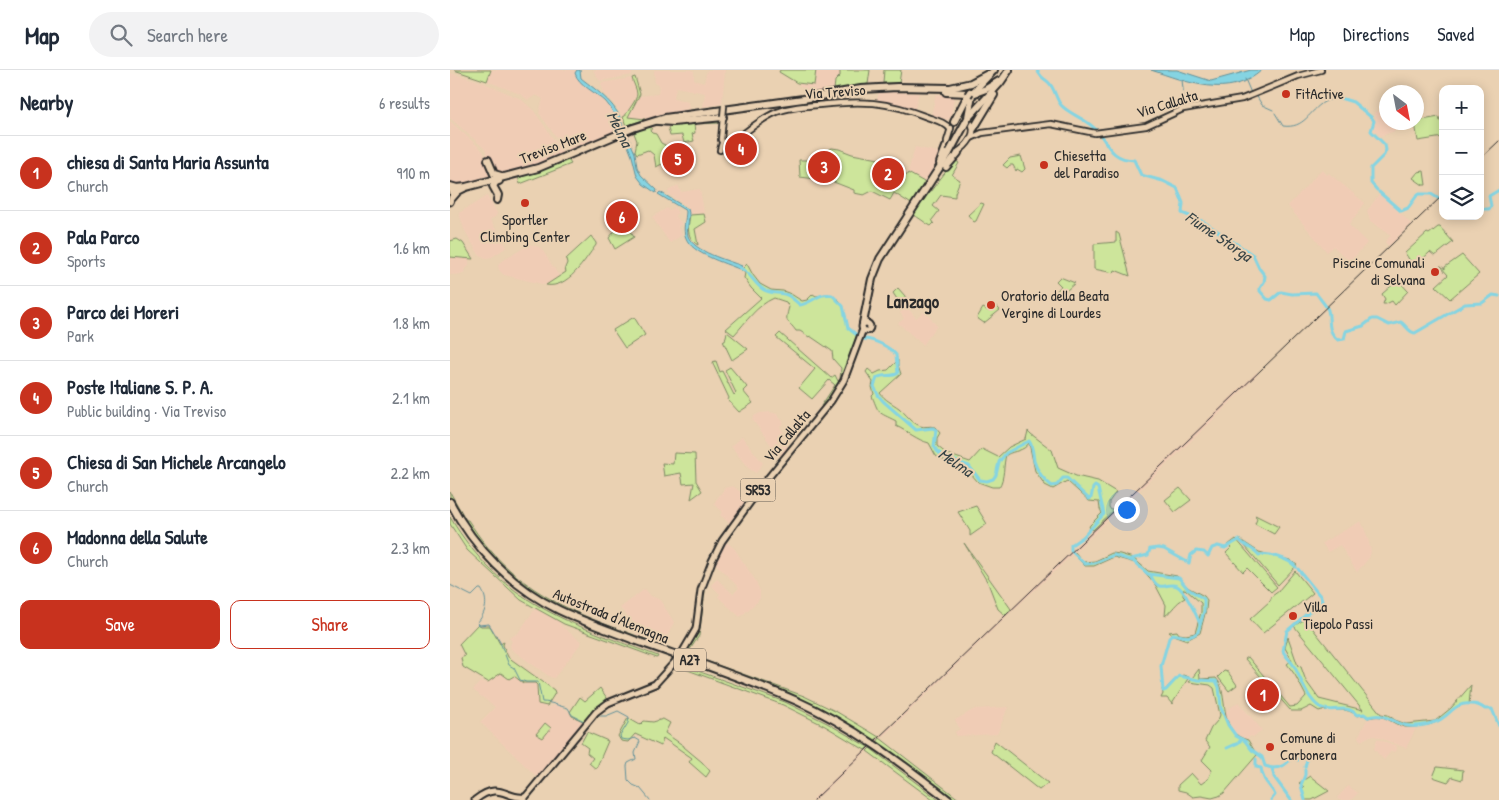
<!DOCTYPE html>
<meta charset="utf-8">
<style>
body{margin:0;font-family:"Patrick Hand",sans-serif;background:#f2f2f3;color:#1f2937}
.controls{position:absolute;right:15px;top:15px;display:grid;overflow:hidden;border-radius:10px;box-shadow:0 2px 12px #0003}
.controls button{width:45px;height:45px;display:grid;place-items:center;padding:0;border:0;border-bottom:1px solid #e0e1e3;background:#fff;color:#1f2937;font:25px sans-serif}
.compass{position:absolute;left:929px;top:15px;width:45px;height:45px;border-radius:50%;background:#fff;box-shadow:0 2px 12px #0003;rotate:148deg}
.you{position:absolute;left:676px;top:439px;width:18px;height:18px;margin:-12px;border:4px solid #fff;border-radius:50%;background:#1a73e8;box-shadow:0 0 0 8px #1a73e833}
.badge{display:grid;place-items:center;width:32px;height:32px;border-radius:50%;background:#c8321e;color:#fff;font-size:16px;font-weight:700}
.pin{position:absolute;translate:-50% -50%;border:2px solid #fff;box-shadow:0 1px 5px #0006}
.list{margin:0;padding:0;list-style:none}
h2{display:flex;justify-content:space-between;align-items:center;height:65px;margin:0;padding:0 20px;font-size:21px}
h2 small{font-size:16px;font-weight:400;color:#747a83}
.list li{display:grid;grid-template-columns:32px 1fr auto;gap:15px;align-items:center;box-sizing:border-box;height:75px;padding:0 20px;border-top:1px solid #e0e1e3}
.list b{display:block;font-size:19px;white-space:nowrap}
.list p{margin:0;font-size:16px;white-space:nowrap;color:#747a83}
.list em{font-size:16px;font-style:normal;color:#747a83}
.actions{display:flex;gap:10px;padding:15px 20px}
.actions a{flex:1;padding:11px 0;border:1px solid #c8321e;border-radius:10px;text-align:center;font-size:18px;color:#c8321e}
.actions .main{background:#c8321e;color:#fff}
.icon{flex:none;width:28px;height:28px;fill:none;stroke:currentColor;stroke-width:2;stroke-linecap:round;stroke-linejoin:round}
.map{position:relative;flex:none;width:1049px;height:730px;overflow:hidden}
header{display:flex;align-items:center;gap:30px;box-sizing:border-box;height:70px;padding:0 25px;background:#fff;border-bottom:1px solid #e0e1e3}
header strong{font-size:24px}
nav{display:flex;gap:28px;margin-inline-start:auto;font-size:18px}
.search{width:350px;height:45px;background:#f2f2f3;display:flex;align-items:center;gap:12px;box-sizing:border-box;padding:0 18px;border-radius:28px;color:#747a83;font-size:19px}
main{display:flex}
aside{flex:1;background:#fff}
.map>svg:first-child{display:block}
.built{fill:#f0ccb5}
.green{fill:#cde59b;stroke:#7c8863}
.water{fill:#85d4e2;stroke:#619099}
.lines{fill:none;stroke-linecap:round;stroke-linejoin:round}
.stream{stroke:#619099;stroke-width:1}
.river{stroke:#85d4e2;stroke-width:3}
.secondary-casing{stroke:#2b2b2b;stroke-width:8}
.primary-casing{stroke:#2b2b2b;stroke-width:9}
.highway-casing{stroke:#2b2b2b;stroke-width:10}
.secondary{stroke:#ead1b2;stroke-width:4.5}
.primary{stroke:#ead1b2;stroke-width:5}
.highway{stroke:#ead1b2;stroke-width:6}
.rail{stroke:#2b2b2b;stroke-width:1}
.secondary-bridge-casing{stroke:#2b2b2b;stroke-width:8;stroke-linecap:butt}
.primary-bridge-casing{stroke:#2b2b2b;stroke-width:9;stroke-linecap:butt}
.highway-bridge-casing{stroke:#2b2b2b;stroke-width:10;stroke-linecap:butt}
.secondary-bridge{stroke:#ead1b2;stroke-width:4.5}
.primary-bridge{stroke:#ead1b2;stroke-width:5}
.highway-bridge{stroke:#ead1b2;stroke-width:6}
.poi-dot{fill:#c8321e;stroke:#ead1b2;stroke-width:2}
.labels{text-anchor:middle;stroke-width:4;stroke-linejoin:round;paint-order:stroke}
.shield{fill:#ead1b2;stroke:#645d54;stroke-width:1}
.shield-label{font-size:14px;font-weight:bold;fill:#2b2b2b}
.street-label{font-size:15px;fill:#2b2b2b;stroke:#ead1b2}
.poi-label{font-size:15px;fill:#2b2b2b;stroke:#ead1b2;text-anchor:start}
.water-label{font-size:16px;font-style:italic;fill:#384446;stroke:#ead1b2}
.quarter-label{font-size:18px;font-weight:bold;fill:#2b2b2b;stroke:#ead1b2}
</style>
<header>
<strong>Map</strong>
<div class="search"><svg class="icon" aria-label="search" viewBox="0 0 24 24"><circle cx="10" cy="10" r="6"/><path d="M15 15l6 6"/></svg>Search here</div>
<nav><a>Map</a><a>Directions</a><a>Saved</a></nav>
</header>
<main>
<aside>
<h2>Nearby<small>6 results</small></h2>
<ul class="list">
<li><span class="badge">1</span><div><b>chiesa di Santa Maria Assunta</b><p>Church</p></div><em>910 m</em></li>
<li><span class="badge">2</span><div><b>Pala Parco</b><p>Sports</p></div><em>1.6 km</em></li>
<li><span class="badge">3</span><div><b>Parco dei Moreri</b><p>Park</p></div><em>1.8 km</em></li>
<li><span class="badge">4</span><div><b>Poste Italiane S. P. A.</b><p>Public building · Via Treviso</p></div><em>2.1 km</em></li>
<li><span class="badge">5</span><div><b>Chiesa di San Michele Arcangelo</b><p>Church</p></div><em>2.2 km</em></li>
<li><span class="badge">6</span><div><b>Madonna della Salute</b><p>Church</p></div><em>2.3 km</em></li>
</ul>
<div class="actions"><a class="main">Save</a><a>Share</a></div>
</aside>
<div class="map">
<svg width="1049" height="730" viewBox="0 0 1049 730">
<rect width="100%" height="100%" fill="#ead1b2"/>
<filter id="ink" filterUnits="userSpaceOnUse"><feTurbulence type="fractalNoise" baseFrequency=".02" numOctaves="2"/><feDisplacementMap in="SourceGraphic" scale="10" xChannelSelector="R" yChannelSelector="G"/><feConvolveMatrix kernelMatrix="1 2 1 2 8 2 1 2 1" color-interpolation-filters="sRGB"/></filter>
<g filter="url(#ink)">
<g class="built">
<polygon points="41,0 127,0 125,4 126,7 154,31 164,44 172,60 123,80 118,80 117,74 115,75 109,71 89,43 93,29 86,25 78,30 70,24 37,11"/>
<polygon points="143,0 181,0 182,5 150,11"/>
<polygon points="204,0 241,0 244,1 244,10 254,13 257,0 275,0 272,34 253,37 255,23 226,17 224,28 238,32 239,39 195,49 178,48 190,26 208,24 209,15 205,13"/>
<polygon points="366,0 390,0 390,6 385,11 384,20 359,24 347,13 364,15"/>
<polygon points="0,3 29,11 71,29 84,41 114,84 86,96 48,106 37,88 36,81 33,77 0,48"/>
<polygon points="182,8 187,25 175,46 173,47 163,32 154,23 151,13"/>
<polygon points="429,21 448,22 469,23 465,39 427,30"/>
<polygon points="486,24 504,26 501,47 498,50 481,46"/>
<polygon points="930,41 930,43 936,41 936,52 958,53 958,54 948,56 948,58 945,61 930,66 923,59 924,49 926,50 924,42"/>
<polygon points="0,51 31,79 34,83 40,106 5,115 0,113"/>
<polygon points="465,77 492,83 476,112 458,102"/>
<polygon points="872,99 877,105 879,103 881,105 915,133 899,155 917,173 900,192 883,176 877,182 838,136"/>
<polygon points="228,115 231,122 250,119 254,143 240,144 237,136 219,125 218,121"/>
<polygon points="930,123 961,154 939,176 935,172 941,165 920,151 917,141"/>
<polygon points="37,126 47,143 46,146 40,150 57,177 42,187 36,188 29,185 14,159 9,143"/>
<polygon points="224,137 228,143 225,145 232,154 228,157 232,165 220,173 202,147 217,138 219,141"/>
<polygon points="80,174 91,178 109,206 96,215 54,205 49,200 48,196 49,193"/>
<polygon points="0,187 19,189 19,196 15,199 14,204 0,205"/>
<polygon points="457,237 466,248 475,241 487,256 473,275 448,253 454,249 450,242"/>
<polygon points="807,302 808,304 763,350 623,484 558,545 555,545"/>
<polygon points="320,342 327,344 334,353 330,356 333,363 330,366 339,379 333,387 324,379 302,349 304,346 310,343"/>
<polygon points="292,367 313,393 306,403 298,398 281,376"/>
<polygon points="283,416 299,429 280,454 270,445 273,442 264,434 266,430 275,418"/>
<polygon points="911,451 918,468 921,482 919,488 907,502 890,475 878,482 872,473"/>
<polygon points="274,470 284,478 305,510 310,521 310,528 307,532 290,547 268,527 270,524 261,515 267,509 283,524 289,518 263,491"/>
<polygon points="195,519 201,526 210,530 224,552 213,575 185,565 189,559 170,538"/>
<polygon points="85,539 109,551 111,556 132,572 104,608 100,607 61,579 60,575 62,571 59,568 68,563"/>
<polygon points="554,546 557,546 427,672 425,671"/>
<polygon points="52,603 56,608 64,606 73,613 85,613 87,615 88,634 99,637 107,635 120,642 122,646 135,652 88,708 30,652 45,637 23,620 30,612 37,613"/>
<polygon points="788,632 812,660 803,667 801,666 796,669 786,665 774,643"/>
<polygon points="558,637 547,664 507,666 505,662 510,659 505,650 525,639"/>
<polygon points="924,646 936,647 944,653 958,657 967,656 956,678 925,666 920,666 911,671 908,667 918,648"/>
<polygon points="927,669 947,676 946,682 941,681 934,690 924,679"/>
<polygon points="418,677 420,678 366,730 362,730"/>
<polygon points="898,716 908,723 901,730 889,730 887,728"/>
</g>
<g class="green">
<polygon points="4,0 41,0 37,11"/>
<polygon points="330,0 366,0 364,15 347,13 329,2"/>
<polygon points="390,0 420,0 418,14 384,20 385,11 390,6"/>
<polygon points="434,0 451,0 449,13 433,13"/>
<path d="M 185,7 L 190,24 L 178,47 L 195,49 L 176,56 L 173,47 L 175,46 C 178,40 187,30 187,24 C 187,19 183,13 182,8 Z"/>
<polygon points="989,47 990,51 993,50 993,67 968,71 965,53 967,51"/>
<polygon points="269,49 271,53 244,54 245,63 242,64 244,71 234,73 232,65 220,66 218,58 221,57 221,53"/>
<polygon points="197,57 202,58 200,61 202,63 206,64 211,73 215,75 218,84 215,89 216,92 206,97 204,85 198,80 187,84 185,81 187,71 184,63"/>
<polygon points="382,78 389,79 402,84 429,89 450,101 450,103 456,106 458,103 476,113 463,135 444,123 440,130 422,121 414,125 404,123 404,120 381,111 350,107 349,90 356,90"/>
<polygon points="571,86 575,99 572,102 567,99 566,101 563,95 560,95 557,98 553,95 560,88"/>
<polygon points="116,87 121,94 70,114 68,106"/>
<path d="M 505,90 L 509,93 L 502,105 L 510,110 L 505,123 L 505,127 L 491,125 L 483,136 L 489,141 L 482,150 L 484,153 L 481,156 C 474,153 470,147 462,145 Z"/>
<polygon points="974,101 976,115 973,115 963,108 968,102"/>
<polygon points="531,133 534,134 526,151 524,152 518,145"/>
<path d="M 254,144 L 256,152 L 245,159 L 248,175 C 236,168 238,157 240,145 Z"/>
<polygon points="173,151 184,167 165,179 159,168"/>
<polygon points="988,157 990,157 1003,172 985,186 980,182 964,197 955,183 977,163 979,164"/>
<polygon points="666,162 669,164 680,206 665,200 664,203 644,199 644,174 666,172"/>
<path d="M 141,166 L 146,173 L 146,175 C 134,191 118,219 96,215 L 116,202 L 115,198 L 117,193 L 116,189 Z"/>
<polygon points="7,169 13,173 23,189 0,187 0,171"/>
<polygon points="1012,185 1029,204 1000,229 986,216 998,205 990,196 991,196 995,199 995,197"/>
<path d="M 297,194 L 303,205 L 310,214 L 321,220 L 333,221 L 341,224 L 352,231 L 357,230 L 363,224 L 366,226 L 378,224 L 389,230 L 394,238 L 398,257 L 407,265 L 389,315 L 373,338 L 371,336 L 385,315 L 379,310 L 362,329 L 349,318 L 365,299 L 326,267 L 330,263 L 381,308 L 385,305 L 388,311 L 390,309 L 391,298 L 383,289 L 382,281 L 360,266 L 359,267 L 350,261 L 346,261 C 338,249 334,255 339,237 L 336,232 L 324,228 C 306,236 297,251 284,265 L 276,259 L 311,228 L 301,218 L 294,208 L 295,203 L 291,200 Z"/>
<polygon points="610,207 625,213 608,228 604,224 611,216 606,211"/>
<polygon points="948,210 958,221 945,235 942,231 936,234 933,234 935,229 932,224"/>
<polygon points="448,218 455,226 456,230 447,239 443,234 447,229 443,223"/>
<polygon points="546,236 550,240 534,253 527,248 533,238 539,241"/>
<polygon points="184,247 195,265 175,278 163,260"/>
<polygon points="277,262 298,279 282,290 273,271 275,271"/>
<path d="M 448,290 L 448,295 L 451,304 L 430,323 C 435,330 442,333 449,338 C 456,344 461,352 470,356 C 475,358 479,355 485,357 L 490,363 L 487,368 L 487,376 L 497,384 L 520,392 L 532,379 L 548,387 L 559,377 L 576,369 L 578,361 L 581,364 L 602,380 L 608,398 L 626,406 L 648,411 L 666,422 L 659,432 L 659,437 L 661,440 L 665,439 L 643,460 L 639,457 L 640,455 L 652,443 L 650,439 L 649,432 L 639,431 L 617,411 L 603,419 L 595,415 L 585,401 L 579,373 C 573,382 565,380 556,385 C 553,395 555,408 549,417 L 542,417 L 528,412 L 521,404 L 514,401 L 486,386 L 479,373 C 467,370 457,361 446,356 L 446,351 C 427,341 430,346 422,326 L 424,324 L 422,317 L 423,312 L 416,302 L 418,299 L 424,304 L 430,301 L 438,300 Z"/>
<polygon points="266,291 270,302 272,301 284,325 286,323 275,300 280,297 297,317 293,321 303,333 289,342 278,330 279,328 262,292"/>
<polygon points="224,383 245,384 246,411 252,421 241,429 244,413 233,414 231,403 214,406 212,393 223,394"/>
<polygon points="730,418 741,430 725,442 715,430"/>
<path d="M 0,422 L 16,450 L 18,450 C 24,459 30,468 36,475 C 83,533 146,551 213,575 L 212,578 C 144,552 73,532 28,472 C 19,459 11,446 3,433 L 0,427 Z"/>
<polygon points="526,436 537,454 520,466 520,461 508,442"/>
<polygon points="805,445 829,457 824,464 805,454 807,449"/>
<path d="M 0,447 C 52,534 119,553 208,586 L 207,588 L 114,554 L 71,530 L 17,480 L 0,454 Z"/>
<polygon points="786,469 827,517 821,522 797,498 793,502 776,483 781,478 778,475"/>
<polygon points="789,469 809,482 840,490 847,495 828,515"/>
<polygon points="514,473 561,539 555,545 548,539 538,513"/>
<path d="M 625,482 L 633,492 L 645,491 L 662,483 L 670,484 L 683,488 L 698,501 L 727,506 L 739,518 L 754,526 L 757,530 L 756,540 L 750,563 L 737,570 L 723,565 L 719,562 L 727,561 L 729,564 L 736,565 L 745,563 L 751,542 L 751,533 L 735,519 L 733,520 L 733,526 L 735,528 C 725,533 723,540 715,546 L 716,535 L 706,516 L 700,508 L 685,493 L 664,487 L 644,496 L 635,496 L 623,484 Z"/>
<polygon points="845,501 863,523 813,563 800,549 820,531 822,526 829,521 829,520"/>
<polygon points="253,518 255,521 249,566 237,584 354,626 387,642 429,667 425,670 383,645 231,585 245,563"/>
<path d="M 855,549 L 931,644 L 938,645 L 945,650 L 956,654 L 985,651 L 1001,638 L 1021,615 L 1019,634 C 1004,633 994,652 978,655 C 971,656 961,658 955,657 C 938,653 937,643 918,648 L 914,645 L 907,646 C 896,636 885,642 872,640 L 869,641 L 861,636 L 851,641 L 841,641 L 795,589 L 798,587 L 840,637 L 847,636 L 856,626 L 845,605 L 837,594 L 842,590 L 835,578 L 838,567 L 848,596 L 851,597 L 856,611 L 869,629 L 913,640 L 844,556 Z"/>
<polygon points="28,554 31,556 40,556 50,574 54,572 53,575 58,587 104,620 105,623 97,636 88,634 87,615 85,613 73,613 64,606 59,609 51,603 38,612 13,597 11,588 15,586 9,574"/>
<polygon points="225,593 335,632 377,653 418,677 415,680 375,656 333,635 224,595"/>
<path d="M 749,599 L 750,609 L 766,608 L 769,612 C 778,630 769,663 798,670 L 807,685 L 774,723 L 769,726 L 762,728 L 751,726 L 743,727 L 736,722 L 728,720 L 728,715 L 741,703 L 751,714 L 758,709 L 762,700 L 752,690 L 760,677 L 755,671 L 761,658 L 768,650 L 770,645 L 764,618 L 760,615 L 739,612 Z"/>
<polygon points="774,601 778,602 787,615 779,621 768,607"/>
<polygon points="733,605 739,607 722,634 717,628 711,628 713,624 712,619 715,620 725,609"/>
<polygon points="150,618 159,631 135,652 122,646 120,642 130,627 135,631"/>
<polygon points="178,648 190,655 194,651 203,652 213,649 220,653 215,663 234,676 234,677 252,692 260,701 256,707 239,692 242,688 213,668 211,676 185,664 178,672 171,671 168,666"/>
<polygon points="95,653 101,658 93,668 86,664"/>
<polygon points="137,662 158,671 146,699 139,693 143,688 137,683 138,678 131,673"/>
<polygon points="430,668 510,730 504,730 427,672"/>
<polygon points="545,671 598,713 589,720 541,682"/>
<polygon points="420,678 489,730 483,730 417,681"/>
<polygon points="987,697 1013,700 1012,710 1002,707 998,712 983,707"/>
<polygon points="860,706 879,721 862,730 855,730 852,718 854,717 849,713"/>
</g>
<g class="water">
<path d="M 130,0 L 131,8 C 147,21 171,36 173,59 L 172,60 C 167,50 163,40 156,32 C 147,23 128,15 125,3 L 127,0 Z"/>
<path d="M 701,0 L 727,0 L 761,11 L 801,0 L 812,0 C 779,30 737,12 701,0 Z"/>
<polygon points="176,62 185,83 187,97 191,105 207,120 206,123 193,114 187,106 182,86 173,63"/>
<path d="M 210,122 L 238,139 C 241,147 236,157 238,166 C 244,182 277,190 292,196 L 289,199 C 275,193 242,184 236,168 C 232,160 236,149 236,141 L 208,124 Z"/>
</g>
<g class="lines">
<g class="stream">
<polyline points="795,9 801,23"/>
<polyline points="732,10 735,36"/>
<polyline points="806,25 812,35 823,40"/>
<path d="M 825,43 L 833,56 C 855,59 859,41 874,32 C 879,29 885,29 890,28"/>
<path d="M 0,515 L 22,526 L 29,519 L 31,519 C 39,531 36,543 27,553 L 29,555 L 39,554 L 50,572 L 59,595 L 64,598 L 70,610 L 76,612 L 88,612 L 92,632 C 102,632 108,636 118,638 L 122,645 L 134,651"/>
<polyline points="140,653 146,646 156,646 168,641 179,647 178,653 170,666 171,669 178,670 185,668 190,671 185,683 186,689 178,693 177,696 178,710 183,715 190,718 200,730"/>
</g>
<g class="river">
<path d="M 587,0 C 593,11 594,7 600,14 C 605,20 606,29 611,35 C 619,44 634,48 643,57 C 659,70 657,89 684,90 L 691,105 L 713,111 L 727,118 L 733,133 L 732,143 L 754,152 L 803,185 L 809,198 L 815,206 L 814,212 L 810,218 L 810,221 L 817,229 L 821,230 L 831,222 L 842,224 L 866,223 C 869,228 876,235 878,240 C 881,251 876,260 888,270 L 894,269 L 896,261 L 913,256 L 922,249 L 927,249 L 939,255 L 951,252 C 956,255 959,263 965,263 L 1015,234 L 1032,233 L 1043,225 L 1049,226"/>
<polyline points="890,28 903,32 922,48 924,51 921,61 935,75 936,80 934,85 921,98 921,113 927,120"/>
<polyline points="929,122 951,141 958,138 968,124 981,124 991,130 993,128"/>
<polyline points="1030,139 1039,139 1041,136 1039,126 1049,120"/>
<path d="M 287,196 C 302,203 302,212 314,220 C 321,224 330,222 337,225 C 342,227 346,232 350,235 C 363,233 368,222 382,225 L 393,236 L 398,258 L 408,266"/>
<path d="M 413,269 C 424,269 440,277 446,285 L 448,303 C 442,308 434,303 427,308 L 424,316 L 428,325 L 433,331 L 466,360 L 483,358 L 486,360 L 484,376 L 487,381 L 494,387 L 519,396 L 530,410 L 537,411 L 543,409 L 546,405 L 549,392 L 556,383 L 579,371 C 583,376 583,384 584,391 C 587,401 594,410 602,416 L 607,415 L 613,408 L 617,408 L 639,429 L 641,428 L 643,418 L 645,416 L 648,418 L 654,444 L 633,467 L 621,475 L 621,481 L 635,494 L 645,493 L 664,485 L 683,491 L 698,504 L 729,508 L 738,519 L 754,529 L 754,541 L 748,562 C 739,570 733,566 723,564 L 719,568 L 711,596 L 713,621 L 716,620 L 729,606 L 748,610 L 766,611 L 769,617 L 771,638 L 778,655 L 786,666 L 795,671 L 802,680 L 812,687 L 815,696 L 822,698 L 824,707 L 841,730"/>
<path d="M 681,489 L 698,485 L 700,479 L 708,478 L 714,479 L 739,493 L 741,485 L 746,481 L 754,482 L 758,486 L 762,478 L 768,476 L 775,478 L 789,470 C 796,477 803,478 809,485 C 820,483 839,489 846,497"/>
<path d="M 848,499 L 871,527 L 872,531 L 837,561 L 833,581 C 836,587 841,591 844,596 C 851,608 860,637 875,639 C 888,642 896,634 907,645 L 914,644 L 918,647 C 936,642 939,651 954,655 C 962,658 977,655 985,652 C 999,648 1004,631 1021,634 C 1027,634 1030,635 1035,639 L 1042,639 L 1049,656"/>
<path d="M 700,504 C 710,526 715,511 727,516 C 734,519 747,546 750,554"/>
<polyline points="777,678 788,673 792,669"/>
<path d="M 806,689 L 806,697 L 811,698 C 813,713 821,715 825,725 L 821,730"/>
<path d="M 822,698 C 830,698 837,695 841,688 L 848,690 L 850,687 L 858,685 L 855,697"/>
<polyline points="855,700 855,705 851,715 855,730"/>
</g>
<defs>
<g id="secondary">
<polyline points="273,47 271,70 276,76"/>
<polyline points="521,68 532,63 601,54 645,63 696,56 733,39 792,29 848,6 871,0"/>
<path d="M 279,74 C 295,64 309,49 327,42 C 340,37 354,36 368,35 C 412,30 436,31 477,47 C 485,50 495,52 500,59"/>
<polyline points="276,76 277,79 281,78"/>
<polyline points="497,79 497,71 501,58"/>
<polyline points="270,80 272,73"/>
<path d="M 506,83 C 516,77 530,62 519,51"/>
</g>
<g id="primary">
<polyline points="0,117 3,124 0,132"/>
<circle cx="416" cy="257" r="4"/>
<polyline points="232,583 246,559 251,520 262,491 272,471 314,413 381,331 394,310 413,259"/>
<path d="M 25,730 C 50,710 56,730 75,727"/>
<polyline points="73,730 146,642 158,633 205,614 224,593"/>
</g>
<g id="highway">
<polyline points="524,21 544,0"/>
<polyline points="496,22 518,23"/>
<polyline points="525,23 536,19 549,11"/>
<polyline points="518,47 522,25"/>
<polyline points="518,48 550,13 559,0"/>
<polyline points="208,51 223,52 273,47"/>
<polyline points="504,52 518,25"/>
<polyline points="524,58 544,25"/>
<polyline points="38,90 44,104 51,106"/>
<polyline points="490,93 496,77"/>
<polyline points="496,97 508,83"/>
<polyline points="0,116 7,118 16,117 88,98 183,58 215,48 353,29 411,19 447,17 500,18 521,13 538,4"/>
<polyline points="2,128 8,121 14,118"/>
<polyline points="47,130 48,125 43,116 46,112 49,111"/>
<polyline points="413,253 422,209 430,189 499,83"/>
<path d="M 0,432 C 24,478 62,517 109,540 C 134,552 161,561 187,571 C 240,590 295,608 347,631 C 403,656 450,692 499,730"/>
</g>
</defs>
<use href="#secondary" class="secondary-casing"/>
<use href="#primary" class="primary-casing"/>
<use href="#highway" class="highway-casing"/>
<use href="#secondary" class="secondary"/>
<use href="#primary" class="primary"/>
<use href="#highway" class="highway"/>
<g class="rail">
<polyline points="1030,89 1049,71"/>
<polyline points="425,671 993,125"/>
<polyline points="364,730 419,677"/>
</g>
<defs>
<polyline id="secondary-bridge" points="273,47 274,36"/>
<polyline id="primary-bridge" points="224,593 232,583"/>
<g id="highway-bridge">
<polyline points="518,25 520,22"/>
<polyline points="499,83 518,48"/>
</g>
</defs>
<use href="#secondary-bridge" class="secondary-bridge-casing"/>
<use href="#primary-bridge" class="primary-bridge-casing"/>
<use href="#highway-bridge" class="highway-bridge-casing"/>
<use href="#secondary-bridge" class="secondary-bridge"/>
<use href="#primary-bridge" class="primary-bridge"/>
<use href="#highway-bridge" class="highway-bridge"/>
</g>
</g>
<g class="poi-dot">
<circle cx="836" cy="24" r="5"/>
<circle cx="594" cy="95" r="5"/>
<circle cx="75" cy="133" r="5"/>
<circle cx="985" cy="202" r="5"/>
<circle cx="541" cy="235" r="5"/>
<circle cx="843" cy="546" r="5"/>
<circle cx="820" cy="677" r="5"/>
</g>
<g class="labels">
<g class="shield">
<rect x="290.5" y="408.5" width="35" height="23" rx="4"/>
<rect x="224" y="578.5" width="32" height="23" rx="4"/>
</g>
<g class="shield-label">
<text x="308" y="425">SR53</text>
<text x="240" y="595">A27</text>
</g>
<g class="street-label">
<text transform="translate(385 22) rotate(-4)" y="5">Via Treviso</text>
<text transform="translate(717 34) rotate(-17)" y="5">Via Callalta</text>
<text transform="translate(103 77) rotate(-21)" y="5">Treviso Mare</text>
<text transform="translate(337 366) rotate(-50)" y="5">Via Callalta</text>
<text transform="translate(161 546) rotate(22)" y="5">Autostrada d'Alemagna</text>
</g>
<g class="poi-label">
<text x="846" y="29">FitActive</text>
<text x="604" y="91">Chiesetta<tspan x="604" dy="17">del Paradiso</tspan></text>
<text x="75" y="155" text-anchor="middle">Sportler<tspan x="75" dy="17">Climbing Center</tspan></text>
<text x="975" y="198" text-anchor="end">Piscine Comunali<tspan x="975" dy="17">di Selvana</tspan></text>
<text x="551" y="231">Oratorio della Beata<tspan x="551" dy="17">Vergine di Lourdes</tspan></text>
<text x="853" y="542">Villa<tspan x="853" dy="17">Tiepolo Passi</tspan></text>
<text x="830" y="673">Comune di<tspan x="830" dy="17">Carbonera</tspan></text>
</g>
<g class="water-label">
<text transform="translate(170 59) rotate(63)" y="6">Melma</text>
<text transform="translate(769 166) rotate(34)" y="6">Fiume Storga</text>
<text transform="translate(506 392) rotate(34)" y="6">Melma</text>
</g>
<g class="quarter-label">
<text x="463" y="238">Lanzago</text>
</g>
</g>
</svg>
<div class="controls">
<button>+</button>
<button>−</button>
<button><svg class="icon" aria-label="layers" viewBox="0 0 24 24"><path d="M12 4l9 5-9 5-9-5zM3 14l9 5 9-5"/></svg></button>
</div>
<svg class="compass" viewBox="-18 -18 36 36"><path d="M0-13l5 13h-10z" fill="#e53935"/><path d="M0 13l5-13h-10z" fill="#747a83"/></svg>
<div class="you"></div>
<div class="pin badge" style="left:813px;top:625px">1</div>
<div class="pin badge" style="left:438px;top:104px">2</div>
<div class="pin badge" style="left:374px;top:97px">3</div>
<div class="pin badge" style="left:291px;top:79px">4</div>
<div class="pin badge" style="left:228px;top:89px">5</div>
<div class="pin badge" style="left:172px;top:147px">6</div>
</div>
</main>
